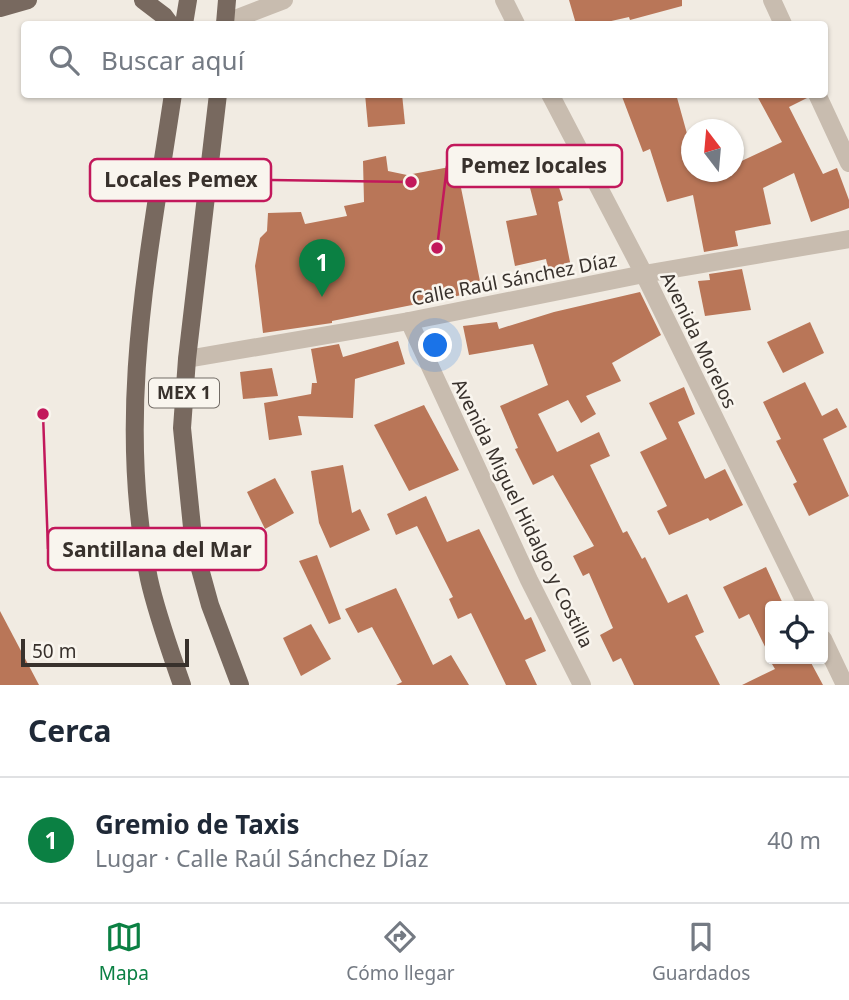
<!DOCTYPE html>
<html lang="es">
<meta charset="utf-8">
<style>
body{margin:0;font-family:"Noto Sans",sans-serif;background:#f2f2f3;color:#1f2937}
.controls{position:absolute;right:21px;bottom:21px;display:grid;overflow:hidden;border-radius:7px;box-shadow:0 2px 5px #0004}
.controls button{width:63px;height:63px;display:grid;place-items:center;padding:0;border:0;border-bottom:2px solid #e0e1e3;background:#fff;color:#1f2937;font:35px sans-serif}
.compass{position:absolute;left:681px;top:119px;width:63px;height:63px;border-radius:50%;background:#fff;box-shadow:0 2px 5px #0004;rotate:344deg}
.scale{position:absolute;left:21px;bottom:18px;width:168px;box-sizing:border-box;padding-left:7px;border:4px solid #38312c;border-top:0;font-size:19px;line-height:24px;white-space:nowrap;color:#38312c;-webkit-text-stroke:5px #f9f5ee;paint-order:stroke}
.you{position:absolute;left:436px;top:346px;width:24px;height:24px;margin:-18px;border:5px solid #fff;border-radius:50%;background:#1a73e8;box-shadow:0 0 0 10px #1a73e833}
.badge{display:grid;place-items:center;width:46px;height:46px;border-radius:50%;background:#0b8043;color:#fff;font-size:23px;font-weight:700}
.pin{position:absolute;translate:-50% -58px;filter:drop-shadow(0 2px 4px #0008)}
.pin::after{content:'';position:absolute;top:37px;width:24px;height:21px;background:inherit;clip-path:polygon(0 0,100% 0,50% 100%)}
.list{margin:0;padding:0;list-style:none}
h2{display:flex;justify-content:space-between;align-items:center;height:91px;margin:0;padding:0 28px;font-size:30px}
h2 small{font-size:23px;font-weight:400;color:#747a83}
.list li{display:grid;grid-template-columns:46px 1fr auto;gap:21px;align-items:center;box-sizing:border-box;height:126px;padding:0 28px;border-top:2px solid #e0e1e3}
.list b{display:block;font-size:26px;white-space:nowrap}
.list p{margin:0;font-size:23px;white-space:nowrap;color:#747a83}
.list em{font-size:23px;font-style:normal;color:#747a83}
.icon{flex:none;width:38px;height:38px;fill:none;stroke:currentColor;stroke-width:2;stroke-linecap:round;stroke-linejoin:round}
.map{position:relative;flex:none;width:849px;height:685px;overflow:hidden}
.search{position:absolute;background:#fff;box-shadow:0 2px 5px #0004;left:21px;right:21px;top:21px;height:77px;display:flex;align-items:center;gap:18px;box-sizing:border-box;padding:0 24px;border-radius:7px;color:#747a83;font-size:26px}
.sheet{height:217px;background:#fff}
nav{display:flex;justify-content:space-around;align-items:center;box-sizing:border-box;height:98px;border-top:2px solid #e0e1e3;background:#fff;font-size:19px;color:#747a83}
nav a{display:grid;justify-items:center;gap:4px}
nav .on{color:#0b8043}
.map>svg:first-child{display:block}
.building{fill:#b97658}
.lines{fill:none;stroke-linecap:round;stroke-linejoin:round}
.minor{stroke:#c8bcaf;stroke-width:18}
.major{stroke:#78695f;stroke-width:18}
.labels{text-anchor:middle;stroke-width:5;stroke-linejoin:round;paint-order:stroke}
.shield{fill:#f9f5ee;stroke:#726c66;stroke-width:2}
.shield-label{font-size:18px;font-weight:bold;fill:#38312c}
.street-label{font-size:19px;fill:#38312c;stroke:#f9f5ee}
.leader{fill:none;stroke:#c2185b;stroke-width:2.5}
.callout-dot{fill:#c2185b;stroke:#f9f5ee;stroke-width:2.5}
.callout{fill:#f9f5ee;stroke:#c2185b;stroke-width:2.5}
.callout-label{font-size:21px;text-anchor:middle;font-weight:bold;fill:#38312c}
</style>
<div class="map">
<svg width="849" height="685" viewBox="0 0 849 685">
<rect width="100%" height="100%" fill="#f1ebe2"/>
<g class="building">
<polygon points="569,0 682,0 682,6 630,20 629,17 598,24 576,24"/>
<polygon points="365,94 402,94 405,124 368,127"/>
<polygon points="621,94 676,94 691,148 691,172 733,172 733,165 782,142 756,94 806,94 807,98 789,107 823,174 837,168 849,200 849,208 811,222 794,173 763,188 771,224 735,231 738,246 704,252 693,195 667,202 650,149 643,152"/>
<polygon points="540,144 550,173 554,172 563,200 558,202 572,272 550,277 546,259 515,266 506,221 537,215 520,149"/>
<polygon points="386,156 388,171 407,175 455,166 457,178 459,178 482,291 332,321 332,323 263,333 255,266 260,238 267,231 268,213 301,212 305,224 347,216 344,206 364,202 363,161"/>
<polygon points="742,269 751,310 705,316 698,281 710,280 709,274"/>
<polygon points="640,292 661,335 612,363 621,381 586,396 596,414 581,423 568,400 538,414 557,452 599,432 610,456 590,465 623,533 627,531 642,559 645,557 668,603 687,594 704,632 695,636 720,685 634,685 621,658 613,662 600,635 613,628 589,573 583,576 573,556 594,546 553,475 533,485 515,449 518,448 500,406 548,385 533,344 469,355 463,326 497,322 499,329 554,312"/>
<polygon points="810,322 824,353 783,373 767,342"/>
<polygon points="398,341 405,364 355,379 353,418 298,416 302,435 269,440 264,403 311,394 312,383 317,383 311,349 339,344 343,357"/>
<polygon points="272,368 278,396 243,399 240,372"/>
<polygon points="805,382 822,416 837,408 847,427 823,439 849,496 809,516 793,484 797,482 776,441 781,439 763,402"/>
<polygon points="684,387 695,414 678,422 705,479 725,469 743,505 710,521 708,518 669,535 657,511 667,506 640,452 667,439 649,403"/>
<polygon points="424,405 459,470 409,491 374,425"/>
<polygon points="343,465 352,513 360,509 370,530 330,548 319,523 311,471"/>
<polygon points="275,478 294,513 265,529 247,492"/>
<polygon points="426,496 447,542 479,529 525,620 531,617 546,651 525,660 537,685 506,685 471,613 458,619 449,599 453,597 417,526 396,535 387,514"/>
<polygon points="317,555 341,619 329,624 299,561"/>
<polygon points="766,567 784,606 770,606 770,657 749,614 739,619 723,587"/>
<polygon points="396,588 433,665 451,655 469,685 396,685 402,682 372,627 358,633 345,609"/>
<polygon points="0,611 39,685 0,685"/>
<polygon points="311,624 331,659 301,676 283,638"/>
<polygon points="769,659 809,659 823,685 742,685 775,669"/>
</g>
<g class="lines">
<g class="minor">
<polyline points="504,0 516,24"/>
<polyline points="772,0 783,24"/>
<polyline points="225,23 284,0"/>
<polyline points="550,94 644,274 807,606"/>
<polyline points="817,94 849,163"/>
<polyline points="409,321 529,580 582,685"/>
<polyline points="187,359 409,321 644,274 849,239"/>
<polyline points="823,639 845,685"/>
</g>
<g class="major">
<polyline points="143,0 164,16 170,24"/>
<polyline points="0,8 28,0"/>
<polyline points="184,24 188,0"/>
<polyline points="225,24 227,0"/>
<path d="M 173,94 C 149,256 115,415 149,579 C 157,615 170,650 182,685"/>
<polyline points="218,94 187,359 182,428 194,547 210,605 240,685"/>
</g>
</g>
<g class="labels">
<rect class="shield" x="149" y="378.5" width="70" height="29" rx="5"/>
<g class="shield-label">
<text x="184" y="399">MEX 1</text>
</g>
<g class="street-label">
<text transform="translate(514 279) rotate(-11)" y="7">Calle Raúl Sánchez Díaz</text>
<text transform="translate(699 340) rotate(64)" y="7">Avenida Morelos</text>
<text transform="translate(523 513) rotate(64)" y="7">Avenida Miguel Hidalgo y Costilla</text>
</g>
</g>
<path class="leader" d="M437 248L447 166M411 182L271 180M43 414L48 549"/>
<g class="callout-dot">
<circle cx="437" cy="248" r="7"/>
<circle cx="411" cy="182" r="7"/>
<circle cx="43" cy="414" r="7"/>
</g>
<g class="callout">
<rect x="447" y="145" width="175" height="42" rx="7"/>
<rect x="90" y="159" width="181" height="42" rx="7"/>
<rect x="48" y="528" width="218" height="42" rx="7"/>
</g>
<g class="callout-label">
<text x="534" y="173">Pemez locales</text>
<text x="181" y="187">Locales Pemex</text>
<text x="157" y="557">Santillana del Mar</text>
</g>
</svg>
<div class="controls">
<button><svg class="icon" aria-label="locate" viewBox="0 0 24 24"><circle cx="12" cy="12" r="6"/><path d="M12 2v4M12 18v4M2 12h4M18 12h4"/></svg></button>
</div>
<svg class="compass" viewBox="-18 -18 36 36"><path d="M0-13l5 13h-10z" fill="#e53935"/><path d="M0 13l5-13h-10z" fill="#747a83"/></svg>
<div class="scale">50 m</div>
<div class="you"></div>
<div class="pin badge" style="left:322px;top:297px">1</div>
<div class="search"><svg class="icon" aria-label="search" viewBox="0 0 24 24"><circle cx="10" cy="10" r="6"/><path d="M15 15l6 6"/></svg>Buscar aquí</div>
</div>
<section class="sheet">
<h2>Cerca<small></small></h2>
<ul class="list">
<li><span class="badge">1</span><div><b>Gremio de Taxis</b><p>Lugar · Calle Raúl Sánchez Díaz</p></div><em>40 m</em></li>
</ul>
</section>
<nav>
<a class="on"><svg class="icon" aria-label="map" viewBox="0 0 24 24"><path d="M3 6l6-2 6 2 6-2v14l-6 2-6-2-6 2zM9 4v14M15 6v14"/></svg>Mapa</a>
<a><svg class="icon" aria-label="directions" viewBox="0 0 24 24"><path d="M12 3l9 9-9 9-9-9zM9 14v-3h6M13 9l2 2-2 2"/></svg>Cómo llegar</a>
<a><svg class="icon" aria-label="saved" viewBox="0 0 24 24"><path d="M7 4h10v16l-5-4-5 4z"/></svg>Guardados</a>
</nav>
